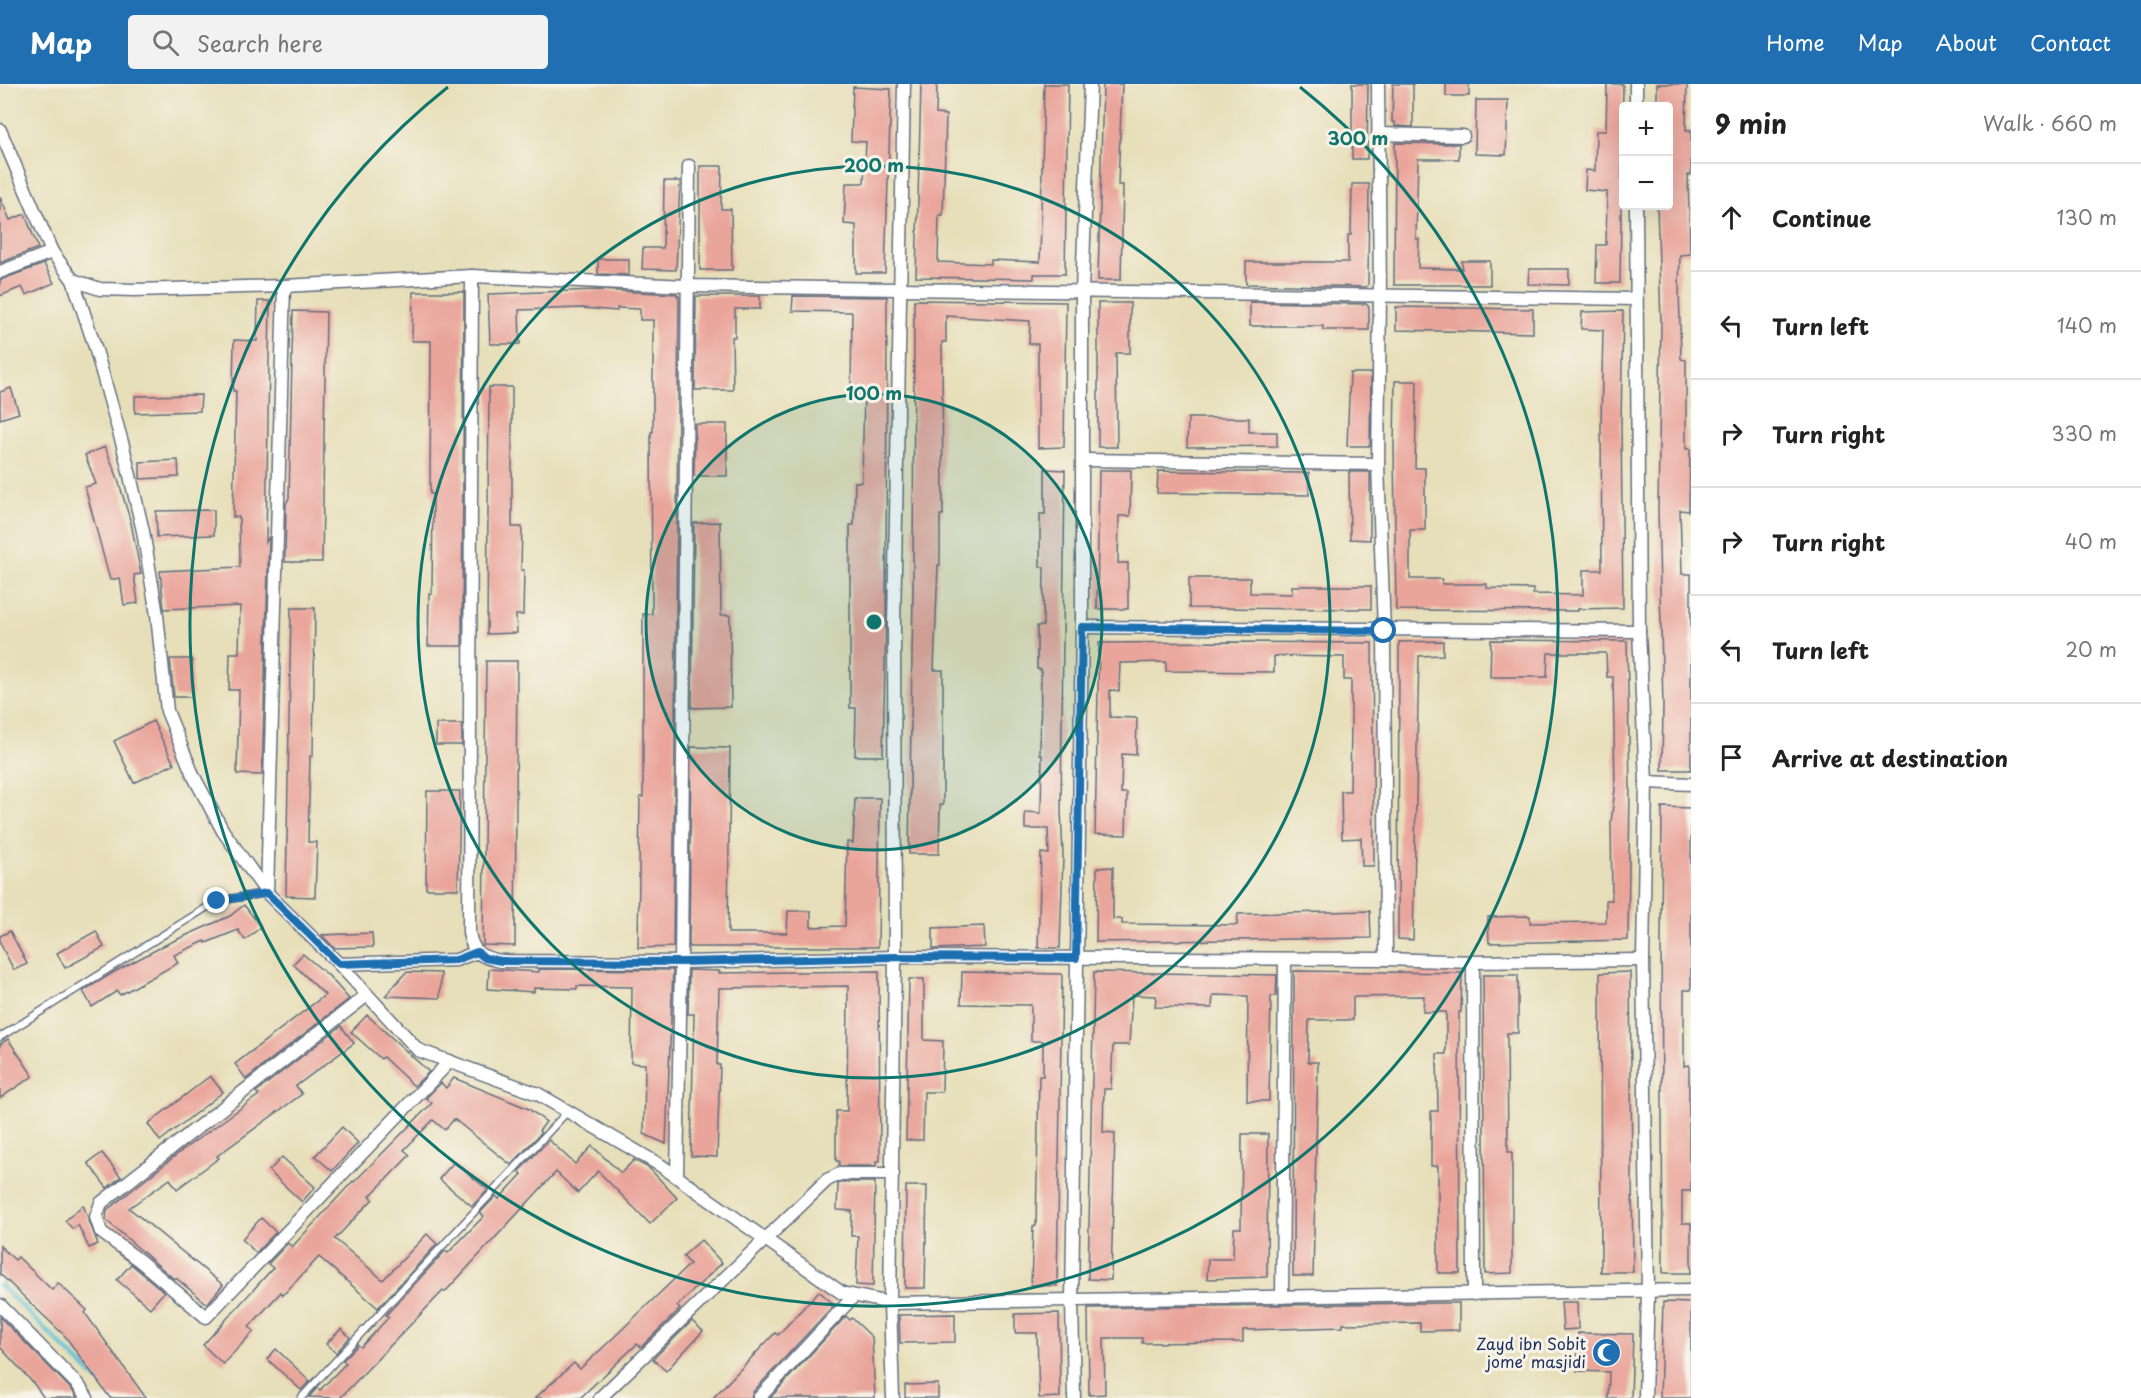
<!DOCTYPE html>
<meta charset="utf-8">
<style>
body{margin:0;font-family:"Playpen Sans",sans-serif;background:#f2f2f2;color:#222}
.controls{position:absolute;right:18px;top:18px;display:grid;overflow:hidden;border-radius:6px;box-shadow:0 6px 24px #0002}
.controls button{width:54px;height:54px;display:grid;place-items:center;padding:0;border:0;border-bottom:2px solid #e0e0e0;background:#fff;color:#222;font:30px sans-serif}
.stop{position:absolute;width:18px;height:18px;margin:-14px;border:4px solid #1f6fb2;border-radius:50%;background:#fff}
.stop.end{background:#1f6fb2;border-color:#fff;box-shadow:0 2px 6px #0008}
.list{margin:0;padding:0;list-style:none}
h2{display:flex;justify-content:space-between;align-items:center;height:78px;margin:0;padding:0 24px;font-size:26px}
h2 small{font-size:20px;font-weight:400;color:#767676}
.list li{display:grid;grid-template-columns:39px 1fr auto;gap:18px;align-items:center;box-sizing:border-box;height:108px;padding:0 24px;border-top:2px solid #e0e0e0}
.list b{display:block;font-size:22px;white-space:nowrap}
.list em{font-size:20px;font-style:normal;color:#767676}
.icon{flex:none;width:33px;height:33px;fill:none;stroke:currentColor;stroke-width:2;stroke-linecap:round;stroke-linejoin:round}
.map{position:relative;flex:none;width:1691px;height:1314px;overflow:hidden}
header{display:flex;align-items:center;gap:36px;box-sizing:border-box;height:84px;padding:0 30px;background:#1f6fb2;color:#fff}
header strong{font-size:28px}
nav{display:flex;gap:33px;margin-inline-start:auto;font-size:21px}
.search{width:420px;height:54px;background:#f2f2f2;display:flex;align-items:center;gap:15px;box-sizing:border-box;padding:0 21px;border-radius:6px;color:#767676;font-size:22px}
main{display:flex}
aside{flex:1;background:#fff}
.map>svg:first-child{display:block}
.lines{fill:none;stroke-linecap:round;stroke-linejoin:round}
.stream{stroke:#59c3d5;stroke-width:4.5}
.building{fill:#eaa59b}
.service-casing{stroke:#626d7e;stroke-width:9}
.minor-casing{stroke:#626d7e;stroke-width:15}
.service{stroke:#fff;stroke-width:6}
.minor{stroke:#fff;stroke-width:12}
.route{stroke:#1f6fb2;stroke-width:8}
.ring{fill:none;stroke:#0f766e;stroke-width:3}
.labels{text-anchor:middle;stroke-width:6;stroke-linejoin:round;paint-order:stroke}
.poi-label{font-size:16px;fill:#1b2f5e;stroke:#f7f3e8;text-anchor:end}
.centre{fill:#0f766e;stroke:#f7f3e8;stroke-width:3}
.ring-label{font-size:18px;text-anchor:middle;font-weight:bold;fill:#0f766e;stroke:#f7f3e8;stroke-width:6;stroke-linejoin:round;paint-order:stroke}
</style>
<header>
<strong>Map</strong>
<div class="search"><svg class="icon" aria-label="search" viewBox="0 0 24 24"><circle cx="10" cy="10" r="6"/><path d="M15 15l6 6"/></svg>Search here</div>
<nav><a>Home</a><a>Map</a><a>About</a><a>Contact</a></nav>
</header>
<main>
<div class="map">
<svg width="1691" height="1314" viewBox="0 0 1691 1314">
<rect width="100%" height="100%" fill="#f7f3e8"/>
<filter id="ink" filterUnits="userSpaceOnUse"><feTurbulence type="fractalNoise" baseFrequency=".0167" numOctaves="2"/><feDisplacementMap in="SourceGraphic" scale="12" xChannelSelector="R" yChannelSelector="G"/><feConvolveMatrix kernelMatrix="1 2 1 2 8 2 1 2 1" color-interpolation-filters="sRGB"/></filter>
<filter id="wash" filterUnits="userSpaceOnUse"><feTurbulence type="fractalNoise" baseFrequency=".008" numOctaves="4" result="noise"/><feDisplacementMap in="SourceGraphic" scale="24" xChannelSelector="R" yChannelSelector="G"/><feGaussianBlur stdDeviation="1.35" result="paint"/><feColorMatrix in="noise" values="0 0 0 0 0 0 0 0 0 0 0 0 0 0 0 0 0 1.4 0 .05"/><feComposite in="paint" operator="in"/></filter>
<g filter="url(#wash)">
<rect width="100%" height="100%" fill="#e7dfb9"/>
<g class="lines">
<polyline class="stream" points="0,1201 99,1298"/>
</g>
<g id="blocks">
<g class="building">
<polygon points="921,0 937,0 936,30 946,31 943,131 939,131 938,178 991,180 991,176 1040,178 1044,0 1068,0 1065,190 1034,190 1034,195 916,193"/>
<polygon points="1103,0 1122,0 1118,101 1123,101 1121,196 1098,196"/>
<polygon points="1352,0 1368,0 1367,75 1352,75"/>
<polygon points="1393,0 1413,0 1413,43 1395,42 1395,38 1392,38"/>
<rect x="1446" y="0" width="23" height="12"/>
<polygon points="1607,0 1623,0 1620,199 1596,199 1597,161 1606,161 1607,108 1585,106 1586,86 1595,87 1596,47 1606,47"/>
<polygon points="1657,0 1687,0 1686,46 1691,46 1691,91 1688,91 1690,170 1680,171 1679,203 1681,275 1686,276 1686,365 1690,365 1689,427 1680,426 1682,490 1691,490 1691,686 1662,686 1663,621 1658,426 1661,238 1657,122 1668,122 1668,22 1657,22"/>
<polygon points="853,3 891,5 885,189 856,189 856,141 844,140 846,99 864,99 866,58 851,57"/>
<polygon points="1476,16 1508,16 1506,71 1475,70"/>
<polygon points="1395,59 1459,60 1459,75 1418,75 1416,155 1419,155 1418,184 1462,185 1462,177 1490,177 1490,201 1394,201"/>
<polygon points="700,82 722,82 721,125 731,125 732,186 700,186"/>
<polygon points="664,97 680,97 676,186 642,185 643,164 663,164"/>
<polygon points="1352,100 1369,100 1368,201 1366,203 1246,200 1246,178 1348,178 1348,151 1351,151"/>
<polygon points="0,113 10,136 25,130 38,164 0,179"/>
<polygon points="598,175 629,175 629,191 598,190"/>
<polygon points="44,180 54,199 26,211 22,203 0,212 0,196"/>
<polygon points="1529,185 1569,185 1569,201 1528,200"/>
<polygon points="597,206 677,210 677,212 679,212 673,863 638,864 640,713 643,713 643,530 652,530 651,348 653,348 653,236 640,236 640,225 617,224 617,227 582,224 519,226 520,260 490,260 488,210"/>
<polygon points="413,208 464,208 462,562 428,562 429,510 432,510 433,410 430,410 431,257 412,257"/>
<polygon points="696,212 760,212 760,225 735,225 735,253 732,253 733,306 695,306"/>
<polygon points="793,212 887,213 886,534 883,672 855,672 856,624 850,624 850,441 854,441 855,398 862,398 864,306 851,306 852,228 792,227"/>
<polygon points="914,216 1066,218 1064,363 1038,364 1038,260 1029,260 1030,237 946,232 946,258 942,258 943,431 940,431 940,481 938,481 934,586 943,586 943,721 940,721 939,770 909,770 913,509"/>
<polygon points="258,217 270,217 266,458 269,453 262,691 237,690 239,606 229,606 230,569 239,569 240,522 164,525 160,487 240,483 239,433 233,433 236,307 233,307 234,256 257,257"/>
<polygon points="1250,218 1366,220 1369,223 1369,246 1323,246 1323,242 1250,242"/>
<polygon points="1098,219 1130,219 1130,269 1116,269 1117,363 1098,363"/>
<polygon points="1396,223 1533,225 1533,249 1396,246"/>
<polygon points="293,227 326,228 322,478 285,478 286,420 289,414"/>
<polygon points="1623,227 1621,339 1623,524 1578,525 1578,527 1396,526 1394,363 1395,297 1417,297 1415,384 1425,384 1425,446 1410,446 1410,495 1442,495 1442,500 1487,500 1487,504 1533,505 1533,510 1583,511 1583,486 1602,486 1601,341 1603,246 1581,245 1582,228"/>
<polygon points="1350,289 1371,289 1370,362 1347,362"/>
<polygon points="489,303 512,303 512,443 522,443 521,486 524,486 523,531 516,531 517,549 487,550"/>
<polygon points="11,304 19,329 0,335 0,308"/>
<polygon points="201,311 200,327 135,329 135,312"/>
<polygon points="1188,334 1249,334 1249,348 1277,348 1277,362 1187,363"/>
<polygon points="695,340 727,340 727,392 694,392"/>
<polygon points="105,363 117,392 131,439 141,490 134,491 138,519 124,521 120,494 110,496 85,403 96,400 85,371"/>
<polygon points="178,376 179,393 140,395 140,378"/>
<polygon points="1045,385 1065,386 1061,727 1063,771 1060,864 1038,864 1041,769 1049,770 1048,745 1025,745 1025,728 1041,729 1042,671 1040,671 1041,585 1037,585 1037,542 1043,542 1044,483 1040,483 1040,430 1045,430"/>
<polygon points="1099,386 1131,386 1130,432 1119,432 1118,479 1128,479 1128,525 1097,525"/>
<polygon points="1158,387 1309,389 1309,411 1157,409"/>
<polygon points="1349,388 1370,388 1370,456 1350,455"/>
<polygon points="214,426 214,451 157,453 156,427"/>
<polygon points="720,438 721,531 730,531 731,623 692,624 694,439"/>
<polygon points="1189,494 1250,494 1250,509 1292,510 1292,502 1371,502 1371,525 1189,524"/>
<polygon points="291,524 315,524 313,672 310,672 308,758 317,758 315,813 286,812"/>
<polygon points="1491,556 1627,557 1630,704 1628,856 1489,859 1488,833 1530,832 1530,839 1606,838 1606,816 1612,816 1611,738 1615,705 1613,593 1607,593 1606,569 1548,569 1547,593 1490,593"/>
<polygon points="1443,557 1443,571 1419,572 1413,856 1398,855 1399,558"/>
<polygon points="1232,558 1372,559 1374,782 1362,782 1361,754 1342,755 1341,707 1350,707 1351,636 1351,596 1344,596 1344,573 1274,572 1274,588 1166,587 1166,578 1120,579 1119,607 1110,606 1110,633 1137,634 1136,671 1122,670 1121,709 1127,709 1126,751 1095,750 1099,559"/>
<polygon points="170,575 192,575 192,613 174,613"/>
<polygon points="486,577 517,577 515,862 483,861"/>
<polygon points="153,637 174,680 134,699 114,657"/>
<rect x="436" y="640" width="26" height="21"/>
<polygon points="691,663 730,664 728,849 787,849 788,827 811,827 811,843 845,842 847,758 853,759 855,714 880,714 878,863 689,863"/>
<polygon points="427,707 460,707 458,805 426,805"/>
<polygon points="1662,723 1691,724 1691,906 1684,906 1684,982 1689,981 1689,1077 1691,1077 1691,1107 1682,1107 1682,1139 1691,1139 1691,1189 1663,1189 1661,855"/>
<polygon points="1113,783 1113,835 1122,835 1122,840 1237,841 1238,830 1370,827 1371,854 1096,858 1097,784"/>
<polygon points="244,821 261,843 245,856 238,846 206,859 205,857 174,871 178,879 120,911 117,907 92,923 83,907 116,887 169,859 230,832"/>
<polygon points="984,842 985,863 933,865 933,844"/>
<polygon points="10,847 27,880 14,886 0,859 0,852"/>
<polygon points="96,847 104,863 65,884 57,869"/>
<polygon points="372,849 373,863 334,864 322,851"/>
<polygon points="303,870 328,891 349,915 246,995 235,980 325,911 293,880"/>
<polygon points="489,885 539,888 539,885 673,886 666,1060 644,1050 645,980 631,979 632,903 577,902 577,905 534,904 534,908 488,905"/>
<polygon points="689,886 719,887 719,889 879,887 880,1077 876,1077 876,1082 839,1082 839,1077 836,1077 836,1027 847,1027 848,902 719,904 717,981 720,981 717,1073 691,1072 694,930 688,930"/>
<polygon points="1294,887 1462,889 1461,928 1459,928 1460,1189 1438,1189 1438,1082 1431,1082 1431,1027 1438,1027 1437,970 1446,970 1446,928 1423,928 1424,912 1353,913 1353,936 1309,936 1308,978 1318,978 1313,1192 1293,1192"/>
<polygon points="406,888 441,889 440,914 385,912"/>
<polygon points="962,888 1062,890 1057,1202 1031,1201 1033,1142 1036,1142 1039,992 1043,992 1043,957 1031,957 1031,921 961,920"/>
<polygon points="1094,888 1277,891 1276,912 1271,912 1269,1017 1247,1017 1248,912 1213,911 1212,924 1155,923 1156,912 1132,911 1129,961 1113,961 1111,1005 1104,1005 1103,1048 1115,1049 1111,1196 1088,1195"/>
<polygon points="1630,888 1633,1188 1601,1188 1600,889"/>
<polygon points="1483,891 1518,891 1518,949 1507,949 1508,1068 1512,1068 1512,1189 1485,1190"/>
<polygon points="909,895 924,895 924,956 943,957 942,1008 924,1008 923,1056 906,1056"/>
<polygon points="367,931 429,988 414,1002 383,973 381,975 351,948"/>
<polygon points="341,942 354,959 296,1002 302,1010 217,1072 219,1074 177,1105 170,1095 129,1124 223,1201 207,1220 176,1194 174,1195 106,1136 107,1126 184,1065 259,1011 256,1008"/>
<polygon points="8,955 33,992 0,1014 0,960"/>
<polygon points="210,992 223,1008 160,1057 148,1040"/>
<polygon points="454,994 529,1025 546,1038 539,1047 541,1049 511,1081 454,1035 445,1046 433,1036 404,1066 410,1071 370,1112 373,1115 335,1155 383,1196 427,1150 437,1160 378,1224 319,1173 283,1211 281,1208 249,1243 254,1247 223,1280 203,1261 273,1184 268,1180 288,1159 292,1163 353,1097 354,1098 432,1019 426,1014 441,999 446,1004"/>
<polygon points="342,1043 358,1059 332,1087 315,1072"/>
<polygon points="1242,1050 1268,1050 1267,1193 1207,1195 1208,1175 1233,1175 1234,1144 1241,1144"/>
<polygon points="549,1056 575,1080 592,1062 621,1089 634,1076 649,1084 677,1114 650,1140 598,1087 578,1109 556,1088 445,1208 443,1207 340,1314 309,1313 317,1304 320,1306 346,1279 343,1276 358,1261 361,1263 389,1233 386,1231 445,1167 448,1169 484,1132 480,1129 496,1112 499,1115 522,1090 519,1087"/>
<polygon points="102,1069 121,1093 107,1104 88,1079"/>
<polygon points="282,1073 315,1103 302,1118 269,1087"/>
<polygon points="454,1078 488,1106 472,1122 439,1095"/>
<polygon points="842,1098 875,1098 873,1202 856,1201 858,1152 851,1152 852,1127 837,1126 838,1100"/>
<polygon points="906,1102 927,1102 925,1204 905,1204"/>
<polygon points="83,1121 98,1160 89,1164 78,1141 73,1145 65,1137"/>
<polygon points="261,1134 276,1148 256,1169 242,1155"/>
<polygon points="701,1156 722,1179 677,1222 680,1225 641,1263 637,1260 580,1314 535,1314 574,1279 580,1285 611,1256 690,1180 683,1172"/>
<polygon points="0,1162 15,1176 18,1173 52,1206 58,1199 87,1226 85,1229 146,1314 110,1314 65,1252 0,1190"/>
<polygon points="131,1180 164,1208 150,1224 117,1196"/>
<polygon points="819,1207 834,1221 753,1308 751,1314 713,1314 775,1249 778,1251"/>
<polygon points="1561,1218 1577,1218 1578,1245 1563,1246"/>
<polygon points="1663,1218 1691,1219 1691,1314 1660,1314"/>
<polygon points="1420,1219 1459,1219 1459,1246 1420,1247 1420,1239 1343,1240 1343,1243 1243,1246 1243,1258 1142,1259 1142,1254 1104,1254 1105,1310 1089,1311 1088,1224"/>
<polygon points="1059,1229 1060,1313 1039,1314 1037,1249 1015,1249 1015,1230"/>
<polygon points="955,1230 955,1258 900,1259 899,1231"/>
<polygon points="846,1232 850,1236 852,1234 872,1253 875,1314 770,1314"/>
<polygon points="0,1233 73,1307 77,1314 44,1314 34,1300 0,1263"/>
<polygon points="692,1237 703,1247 666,1287 653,1275"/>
<polygon points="341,1245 350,1253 336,1269 326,1260"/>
<polygon points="1578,1249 1633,1250 1631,1314 1608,1314 1609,1288 1577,1287"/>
<polygon points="276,1265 310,1297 301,1306 267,1275"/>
<polygon points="938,1300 938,1314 905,1314 905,1301"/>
</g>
</g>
</g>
<g filter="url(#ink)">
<use href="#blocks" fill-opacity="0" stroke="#626d7e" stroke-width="1.5"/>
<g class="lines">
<defs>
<g id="service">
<polyline points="0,953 217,817 266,809"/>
<polyline points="301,1314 568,1027"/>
</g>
<g id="minor">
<polyline points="1378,0 1380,211 1378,380 1384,547 1386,875"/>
<polyline points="1636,22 1636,0"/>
<polyline points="0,46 52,168 73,196 95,263 123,362 143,447 157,531 167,627 193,691 223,747 267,809 339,880 418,966 538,1010 660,1081 842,1209 890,1219 1691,1206"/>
<polyline points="1378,50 1463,52"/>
<polyline points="1636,122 1639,547 1646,698 1643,876 1648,1206 1645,1314"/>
<polyline points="0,188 52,168"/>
<polyline points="73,196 100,205 134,206 284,202 472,192"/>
<path d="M 1636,215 L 687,202 L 472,192 L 469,849 C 473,870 481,873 501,877 L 681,878 L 895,873 L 1386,875 L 1473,878 L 1643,876"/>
<polyline points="1083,376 1378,380"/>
<polyline points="1082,543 1639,547"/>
<polyline points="1646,698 1691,700"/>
<polyline points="267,809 284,202"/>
<polyline points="1473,878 1474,1210"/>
<polyline points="339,880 456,876 477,868"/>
<polyline points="367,911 101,1119 96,1133 101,1148 140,1177 206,1233 450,977"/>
<polyline points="677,1093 681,878 689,82"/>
<polyline points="1282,1213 1285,875"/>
<polyline points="0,1221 79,1302 87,1314"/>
<polyline points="600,1314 827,1096 840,1090 893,1090"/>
<polyline points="759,1314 854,1212"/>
<polyline points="893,1314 890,1219 895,873 894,540 904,0"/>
<polyline points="1074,1314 1072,1216 1082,543 1082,207 1090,0"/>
</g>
</defs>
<use href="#service" class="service-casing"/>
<use href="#minor" class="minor-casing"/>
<use href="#service" class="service"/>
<use href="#minor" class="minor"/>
</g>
</g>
<g class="lines" filter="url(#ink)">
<polyline class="route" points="217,817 267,809 339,880 456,876 477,868 485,874 501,877 681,878 895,873 1076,874 1082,543 1384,547"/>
</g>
<circle cx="874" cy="538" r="228" fill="#0f766e" fill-opacity=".12"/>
<g class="ring">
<circle cx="874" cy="538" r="228"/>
<circle cx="874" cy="538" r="456"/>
<path d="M1300 3A684 684 0 1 1 448 3"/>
</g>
<defs>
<symbol id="mosque-disc" viewBox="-11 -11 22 22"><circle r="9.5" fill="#1f6fb2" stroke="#f7f3e8"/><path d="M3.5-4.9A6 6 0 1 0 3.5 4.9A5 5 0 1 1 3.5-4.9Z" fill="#fff"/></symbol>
</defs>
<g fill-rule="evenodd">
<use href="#mosque-disc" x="1590" y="1252" width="33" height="33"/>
</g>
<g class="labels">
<g class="poi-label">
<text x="1586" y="1266">Zayd ibn Sobit<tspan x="1586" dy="18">jome’ masjidi</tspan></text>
</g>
</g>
<circle cx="874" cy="538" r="9" class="centre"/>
<g class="ring-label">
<text x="1358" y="61">300 m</text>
<text x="874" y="88">200 m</text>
<text x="874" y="316">100 m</text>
</g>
</svg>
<div class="controls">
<button>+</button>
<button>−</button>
</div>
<div class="stop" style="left:1384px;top:547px"></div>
<div class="stop end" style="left:217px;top:817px"></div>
</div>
<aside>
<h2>9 min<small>Walk · 660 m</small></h2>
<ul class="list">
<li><svg class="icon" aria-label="ahead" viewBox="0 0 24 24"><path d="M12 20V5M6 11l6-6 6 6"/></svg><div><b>Continue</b></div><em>130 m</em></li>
<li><svg class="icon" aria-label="left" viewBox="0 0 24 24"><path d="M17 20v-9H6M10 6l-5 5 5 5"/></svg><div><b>Turn left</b></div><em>140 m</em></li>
<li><svg class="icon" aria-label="right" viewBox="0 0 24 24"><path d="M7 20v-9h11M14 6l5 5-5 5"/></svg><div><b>Turn right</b></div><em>330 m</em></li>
<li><svg class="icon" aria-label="right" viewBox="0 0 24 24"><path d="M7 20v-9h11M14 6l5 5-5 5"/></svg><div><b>Turn right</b></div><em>40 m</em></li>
<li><svg class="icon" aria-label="left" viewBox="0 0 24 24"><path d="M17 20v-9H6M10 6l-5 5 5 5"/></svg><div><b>Turn left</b></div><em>20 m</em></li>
<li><svg class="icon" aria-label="arrive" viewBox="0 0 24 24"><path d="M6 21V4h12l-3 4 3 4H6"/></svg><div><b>Arrive at destination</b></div></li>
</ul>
</aside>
</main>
